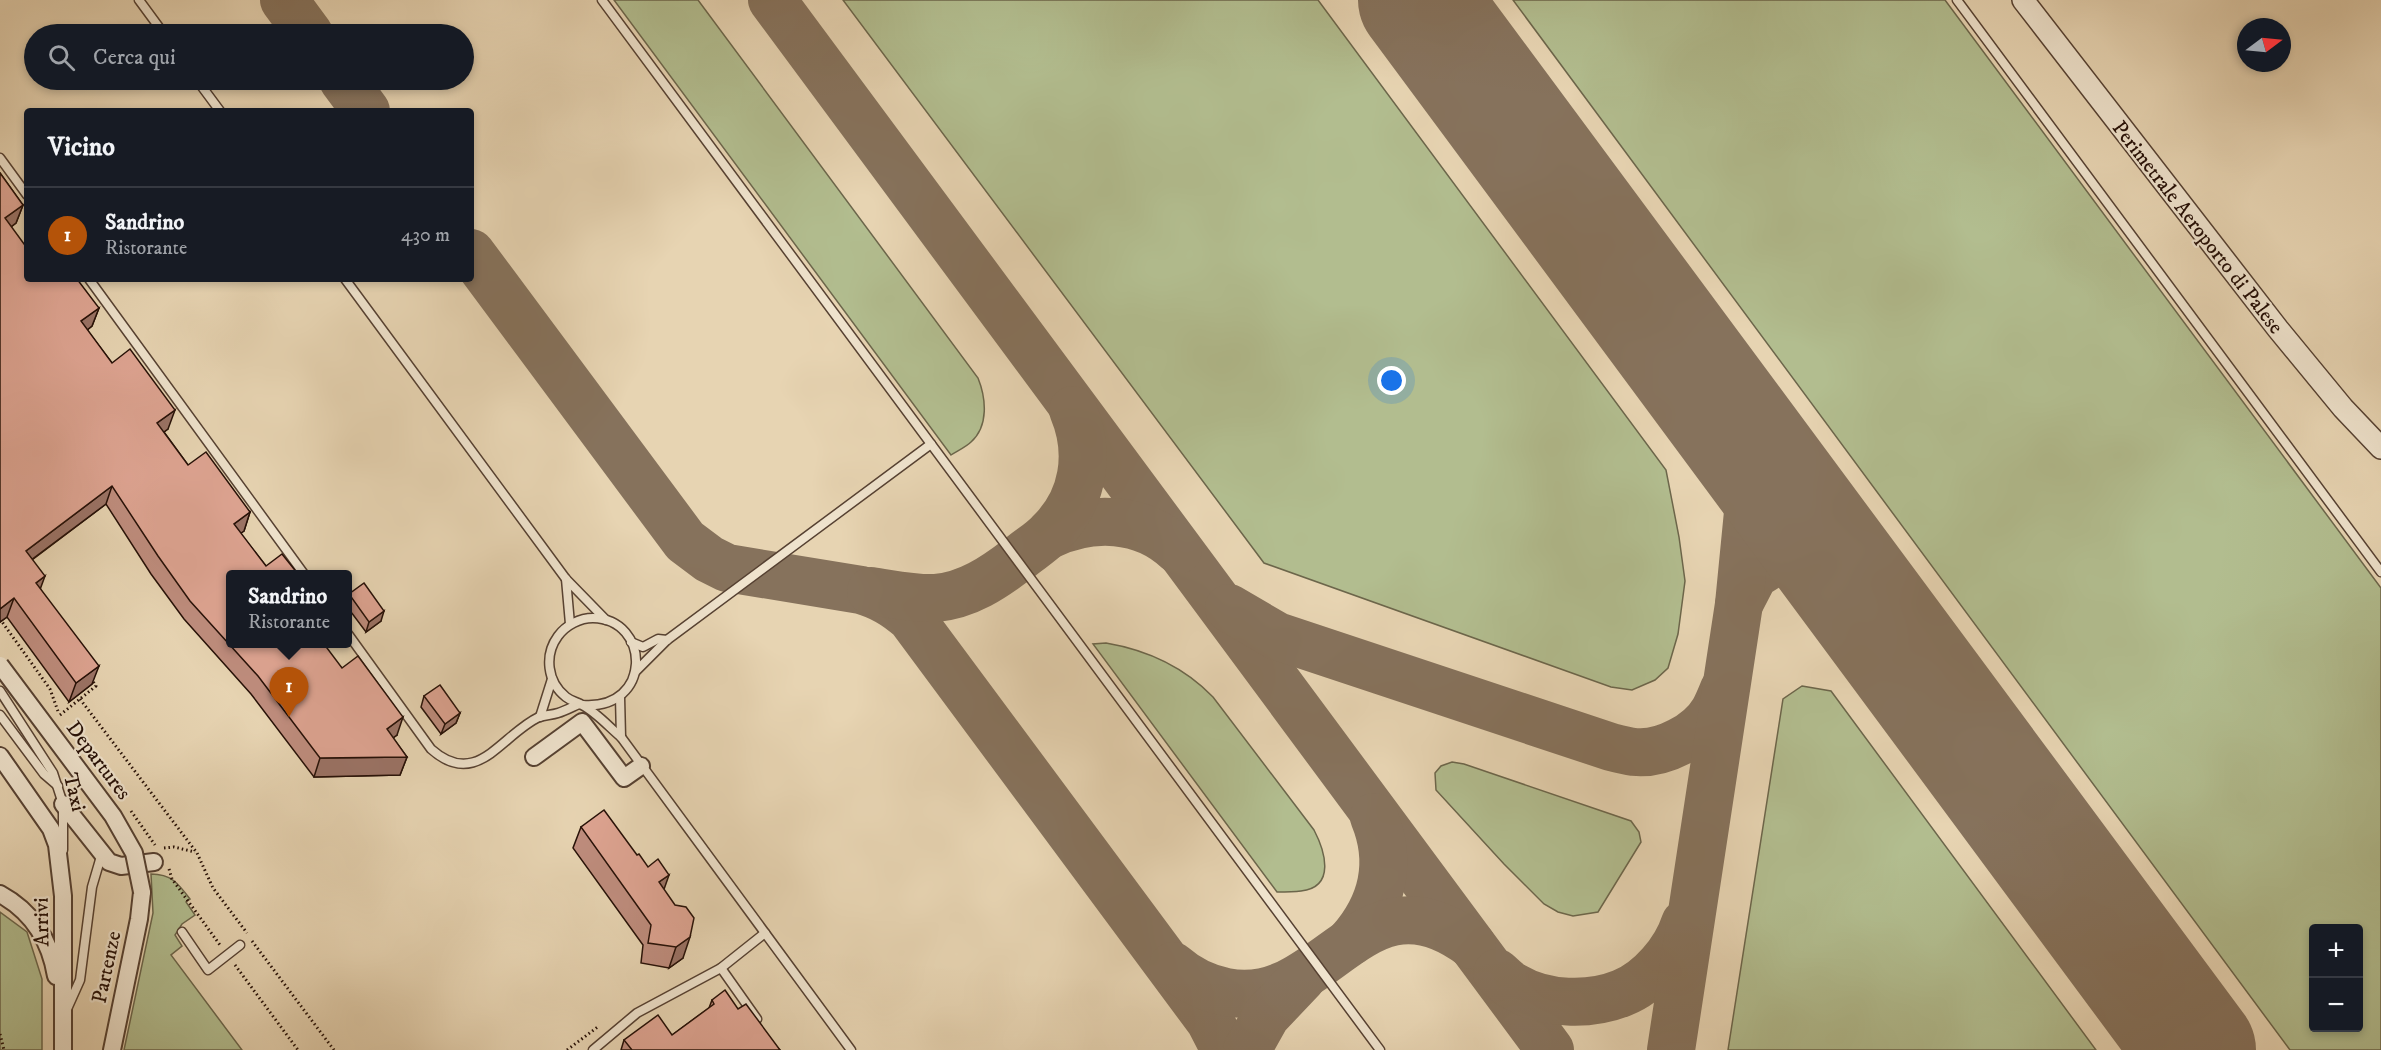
<!DOCTYPE html>
<html lang="it">
<meta charset="utf-8">
<style>
body{margin:0;font-family:"IM FELL DW Pica",serif;background:#20242c;color:#f1f3f6}
.controls{position:absolute;right:18px;bottom:18px;display:grid;overflow:hidden;border-radius:6px;box-shadow:0 3px 9px #0003}
.controls button{width:54px;height:54px;display:grid;place-items:center;padding:0;border:0;border-bottom:2px solid #363941;background:#171b24;color:#f1f3f6;font:30px sans-serif}
.compass{position:absolute;left:2237px;top:18px;width:54px;height:54px;border-radius:50%;background:#171b24;box-shadow:0 3px 9px #0003;rotate:74deg}
.you{position:absolute;left:1392px;top:381px;width:21px;height:21px;margin:-15px;border:4px solid #fff;border-radius:50%;background:#1a73e8;box-shadow:0 0 0 9px #1a73e833}
.badge{display:grid;place-items:center;width:39px;height:39px;border-radius:50%;background:#b45309;color:#fff;font-size:20px;font-weight:700}
.pin{position:absolute;translate:-50% -50px;filter:drop-shadow(0 2px 3px #0008)}
.pin::after{content:'';position:absolute;top:32px;width:21px;height:18px;background:inherit;clip-path:polygon(0 0,100% 0,50% 100%)}
.popup{position:absolute;left:226px;top:570px;width:126px;height:78px;box-sizing:border-box;display:grid;place-content:center;border-radius:6px;background:#171b24;filter:drop-shadow(0 2px 4px #0005);font-size:20px;white-space:nowrap;color:#9ea1a6}
.popup b{font-size:22px;color:#f1f3f6}
.popup::after{content:'';position:absolute;left:50%;top:100%;margin-left:-12px;border:12px solid transparent;border-top-color:#171b24}
.list{margin:0;padding:0;list-style:none}
h2{display:flex;justify-content:space-between;align-items:center;height:78px;margin:0;padding:0 24px;font-size:26px}
h2 small{font-size:20px;font-weight:400;color:#9ea1a6}
.list li{display:grid;grid-template-columns:39px 1fr auto;gap:18px;align-items:center;box-sizing:border-box;height:96px;padding:0 24px;border-top:2px solid #363941}
.list b{display:block;font-size:22px;white-space:nowrap}
.list p{margin:0;font-size:20px;white-space:nowrap;color:#9ea1a6}
.list em{font-size:20px;font-style:normal;color:#9ea1a6}
.icon{flex:none;width:33px;height:33px;fill:none;stroke:currentColor;stroke-width:2;stroke-linecap:round;stroke-linejoin:round}
.map{position:relative;flex:none;width:2381px;height:1050px;overflow:hidden}
.search{position:absolute;background:#171b24;box-shadow:0 3px 9px #0003;left:24px;top:24px;width:450px;height:66px;display:flex;align-items:center;gap:15px;box-sizing:border-box;padding:0 21px;border-radius:33px;color:#9ea1a6;font-size:22px}
.panel{position:absolute;background:#171b24;box-shadow:0 3px 9px #0003;left:24px;top:108px;width:450px;height:174px;border-radius:6px}
.map>svg:first-child{display:block}
.green{fill:#b2bd8f;stroke:#6c664b;stroke-width:1.5;fill-rule:evenodd}
.lines{fill:none;stroke-linecap:round;stroke-linejoin:round}
.taxiway{stroke:#86725c;stroke-width:48}
.runway{stroke:#86725c;stroke-width:120}
.service-casing{stroke:#564132;stroke-width:11}
.minor-casing{stroke:#564132;stroke-width:20}
.tertiary-casing{stroke:#564132;stroke-width:24}
.path{stroke:#261007;stroke-width:3;stroke-dasharray:1.5 3;stroke-linecap:butt}
.service{stroke:#efe3cd;stroke-width:8}
.minor{stroke:#efe3cd;stroke-width:16}
.tertiary{stroke:#efe3cd;stroke-width:21}
.minor-bridge-casing{stroke:#564132;stroke-width:20;stroke-linecap:butt}
.minor-bridge{stroke:#efe3cd;stroke-width:16}
.wall{fill:#bf8d7e;stroke:#261007;stroke-width:1.5}
.shaded-wall{fill:#9b7366;stroke:#261007;stroke-width:1.5}
.building{fill:#dea492;stroke:#261007;stroke-width:1.5}
.labels{text-anchor:middle;stroke-width:4.5;stroke-linejoin:round;paint-order:stroke}
.street-label{font-size:21px;fill:#261007;stroke:#efe3cd}
</style>
<div class="map">
<svg width="2381" height="1050" viewBox="0 0 2381 1050">
<rect width="100%" height="100%" fill="#e7d4b2"/>
<filter id="stains"><feTurbulence type="fractalNoise" baseFrequency=".00333" numOctaves="4"/><feColorMatrix values="0 0 0 0 .2 0 0 0 0 .09 0 0 0 0 .02 0 0 0 .5 -.17"/></filter>
<radialGradient id="worn" r=".72"><stop offset=".6" stop-color="#630" stop-opacity="0"/><stop offset="1" stop-color="#630" stop-opacity=".3"/></radialGradient>
<g class="green">
<path d="M 614,0 L 698,0 L 978,378 C 986,398 989,426 971,442 C 966,447 957,451 951,455 Z"/>
<polygon points="843,0 1318,0 1666,470 1679,537 1685,581 1678,634 1668,668 1655,680 1632,690 1611,687 1264,563"/>
<path d="M 1513,0 L 1945,0 L 2381,588 L 2381,1050 L 2290,1050 ZM 2358,928 L 2358,1028 L 2314,1028 L 2314,928 Z"/>
<path d="M 1106,643 C 1147,650 1184,667 1213,697 L 1314,830 C 1325,851 1336,887 1301,891 C 1293,892 1284,892 1277,892 L 1093,644 Z"/>
<polygon points="1802,686 1831,691 2096,1050 1728,1050 1783,699"/>
<polygon points="1452,762 1464,764 1631,821 1639,832 1641,842 1598,912 1573,916 1558,912 1544,904 1504,864 1436,790 1435,773 1441,766"/>
<path d="M 151,874 C 171,874 178,883 190,899 L 186,902 L 195,915 L 182,924 L 175,935 L 182,946 L 171,955 L 242,1050 L 124,1050 L 153,913 Z"/>
<polygon points="0,912 27,932 42,979 42,1050 0,1050"/>
</g>
<g class="lines">
<g class="taxiway">
<polyline points="284,0 309,34"/>
<polyline points="772,0 1550,1050"/>
<polyline points="343,80 366,111"/>
<path d="M 471,253 L 685,541 L 709,559 L 727,568 L 861,590 C 881,596 895,604 911,618 L 1210,1021 L 1225,1050"/>
<path d="M 1049,535 C 1091,515 1142,516 1178,550"/>
<path d="M 871,591 C 892,594 914,599 936,598 C 968,595 993,578 1018,559 C 1028,550 1041,543 1050,533 C 1084,500 1091,453 1073,410"/>
<polyline points="1739,604 1754,575 1776,561 1802,559 1827,567 1854,589"/>
<path d="M 1229,608 L 1277,636 L 1611,747 C 1619,749 1627,751 1634,752 C 1663,755 1700,735 1714,711 C 1718,704 1721,696 1724,689"/>
<path d="M 1350,942 C 1382,906 1393,863 1374,817"/>
<path d="M 1173,966 C 1189,980 1206,988 1226,992 C 1327,1012 1362,863 1472,945"/>
<path d="M 1497,973 C 1503,978 1508,984 1515,987 C 1545,1005 1590,1006 1622,993 C 1650,982 1676,951 1685,923"/>
<polyline points="1247,1050 1266,1016 1302,978"/>
<polyline points="1671,1050 1739,604 1749,502 1744,470 1735,441 1719,406"/>
</g>
<polyline class="runway" points="1418,0 2196,1050"/>
<defs>
<g id="service">
<polyline points="139,0 164,34"/>
<polyline points="602,0 1380,1050"/>
<polyline points="1957,0 2381,572"/>
<polyline points="197,80 220,111"/>
<polyline points="0,158 27,195"/>
<polyline points="89,279 304,574"/>
<polyline points="345,279 566,579 606,620"/>
<polyline points="566,579 570,624"/>
<path d="M 348,634 L 431,749 C 477,790 501,735 539,717 C 545,715 552,715 558,713 C 565,711 572,707 579,704"/>
<polyline points="631,642 643,647 658,639 667,640"/>
<polyline points="635,672 667,640 931,444"/>
<polyline points="0,691 53,773 63,804 63,850"/>
<polyline points="620,697 621,737"/>
<path d="M 583,705 C 653,710 651,619 593,618 C 580,618 566,625 558,636 C 544,655 547,682 566,697 C 571,701 577,702 582,705 C 596,712 609,727 621,737 L 851,1050"/>
<polyline points="0,715 44,774 58,786"/>
<polyline points="540,717 552,679"/>
<polyline points="182,932 208,970 240,945"/>
<polyline points="721,968 757,1019"/>
<polyline points="67,1009 80,980 92,887 102,853"/>
<polyline points="593,1050 637,1013 721,968 765,933"/>
</g>
<g id="minor">
<polyline points="0,756 51,829 57,845 63,896 63,1050"/>
<polyline points="534,757 582,722 624,778 641,766"/>
<polyline points="63,804 109,862 121,866 154,862"/>
<path d="M 0,894 C 33,912 50,940 56,976"/>
<polyline points="112,1050 139,919 142,892"/>
</g>
<polyline id="tertiary" points="2023,0 2278,329 2343,408 2381,448"/>
</defs>
<use href="#service" class="service-casing"/>
<use href="#minor" class="minor-casing"/>
<use href="#tertiary" class="tertiary-casing"/>
<g class="path">
<polyline points="0,619 50,689 59,714"/>
<polyline points="80,699 197,853 213,888 247,933"/>
<polyline points="60,715 96,686 92,680"/>
<polyline points="131,811 155,845"/>
<polyline points="164,848 174,847 195,852"/>
<polyline points="169,869 172,879 220,945"/>
<polyline points="252,941 334,1050"/>
<polyline points="235,965 298,1050"/>
<polyline points="0,1034 4,1050"/>
<polyline points="567,1050 599,1026"/>
</g>
<use href="#service" class="service"/>
<use href="#minor" class="minor"/>
<use href="#tertiary" class="tertiary"/>
<defs>
<polyline id="minor-bridge" points="0,665 113,816 134,853 142,892"/>
</defs>
<use href="#minor-bridge" class="minor-bridge-casing"/>
<use href="#minor-bridge" class="minor-bridge"/>
</g>
<g class="wall">
<polygon points="0,173 23,205 16,223 11,227 27,279 99,308 92,326 87,330 112,363 168,429 164,432 188,465 250,512 244,531 240,533 266,566 298,574 231,574 342,668 397,735 393,738 407,757 400,775 314,777 251,694 184,619 151,574 106,504 32,560 40,588 92,684 69,702 7,617 0,622"/>
<polygon points="349,594 381,621 366,632 348,608 348,597"/>
<polygon points="424,696 460,713 456,723 441,734 421,707"/>
<polygon points="581,827 637,855 683,958 669,968 641,963 643,945 573,848"/>
<polygon points="712,1000 738,1009 780,1050 621,1050 624,1040 672,1035 709,1008"/>
</g>
<g class="shaded-wall">
<polygon points="23,205 16,223 0,235 5,218"/>
<polygon points="99,308 92,326 75,340 81,321"/>
<polygon points="175,410 168,429 150,442 157,423"/>
<polygon points="112,486 106,504 19,569 26,551"/>
<polygon points="250,512 244,531 227,543 234,524"/>
<polygon points="45,576 38,595 36,583"/>
<polygon points="14,598 7,617 0,622 0,609"/>
<polygon points="384,611 381,621 366,632 369,622"/>
<polygon points="99,666 92,684 69,702 76,683"/>
<polygon points="460,713 456,723 441,734 445,724"/>
<polygon points="403,717 397,735 380,747 387,729"/>
<polygon points="407,757 400,775 314,777 320,758"/>
<polygon points="669,875 662,895 659,882"/>
<polygon points="690,937 683,958 669,968 676,947"/>
</g>
<g class="building">
<polygon points="0,173 23,205 5,218 27,248 27,279 77,279 99,308 81,321 112,363 130,349 175,410 157,423 188,465 206,452 250,512 234,524 266,566 282,554 298,574 231,574 231,644 324,644 342,668 358,656 403,717 387,729 407,757 320,758 258,676 190,601 158,556 112,486 26,551 45,576 36,583 99,666 76,683 14,598 0,609"/>
<polygon points="364,583 384,611 369,622 349,594"/>
<polygon points="440,685 460,713 445,724 424,696"/>
<polygon points="604,810 637,855 639,854 648,867 658,859 669,875 659,882 675,905 686,907 694,918 690,937 676,947 648,943 651,925 581,827"/>
<polygon points="725,990 738,1009 746,1004 780,1050 632,1050 624,1040 658,1015 672,1035 714,1004 712,1000"/>
</g>
<g class="labels">
<g class="street-label">
<text transform="translate(2198 227) rotate(52)" y="7">Perimetrale Aeroporto di Palese</text>
<text transform="translate(99 760) rotate(53)" y="7">Departures</text>
<text transform="translate(75 792) rotate(76)" y="7">Taxi</text>
<text transform="translate(41 922) rotate(-91)" y="7">Arrivi</text>
<text transform="translate(106 967) rotate(-78)" y="7">Partenze</text>
</g>
</g>
<rect width="100%" height="100%" filter="url(#stains)"/>
<rect width="100%" height="100%" fill="url(#worn)"/>
</svg>
<div class="controls">
<button>+</button>
<button>−</button>
</div>
<svg class="compass" viewBox="-18 -18 36 36"><path d="M0-13l5 13h-10z" fill="#e53935"/><path d="M0 13l5-13h-10z" fill="#9ea1a6"/></svg>
<div class="you"></div>
<div class="pin badge" style="left:289px;top:717px">1</div>
<div class="popup"><b>Sandrino</b>Ristorante</div>
<div class="search"><svg class="icon" aria-label="search" viewBox="0 0 24 24"><circle cx="10" cy="10" r="6"/><path d="M15 15l6 6"/></svg>Cerca qui</div>
<section class="panel">
<h2>Vicino<small></small></h2>
<ul class="list">
<li><span class="badge">1</span><div><b>Sandrino</b><p>Ristorante</p></div><em>430 m</em></li>
</ul>
</section>
</div>
